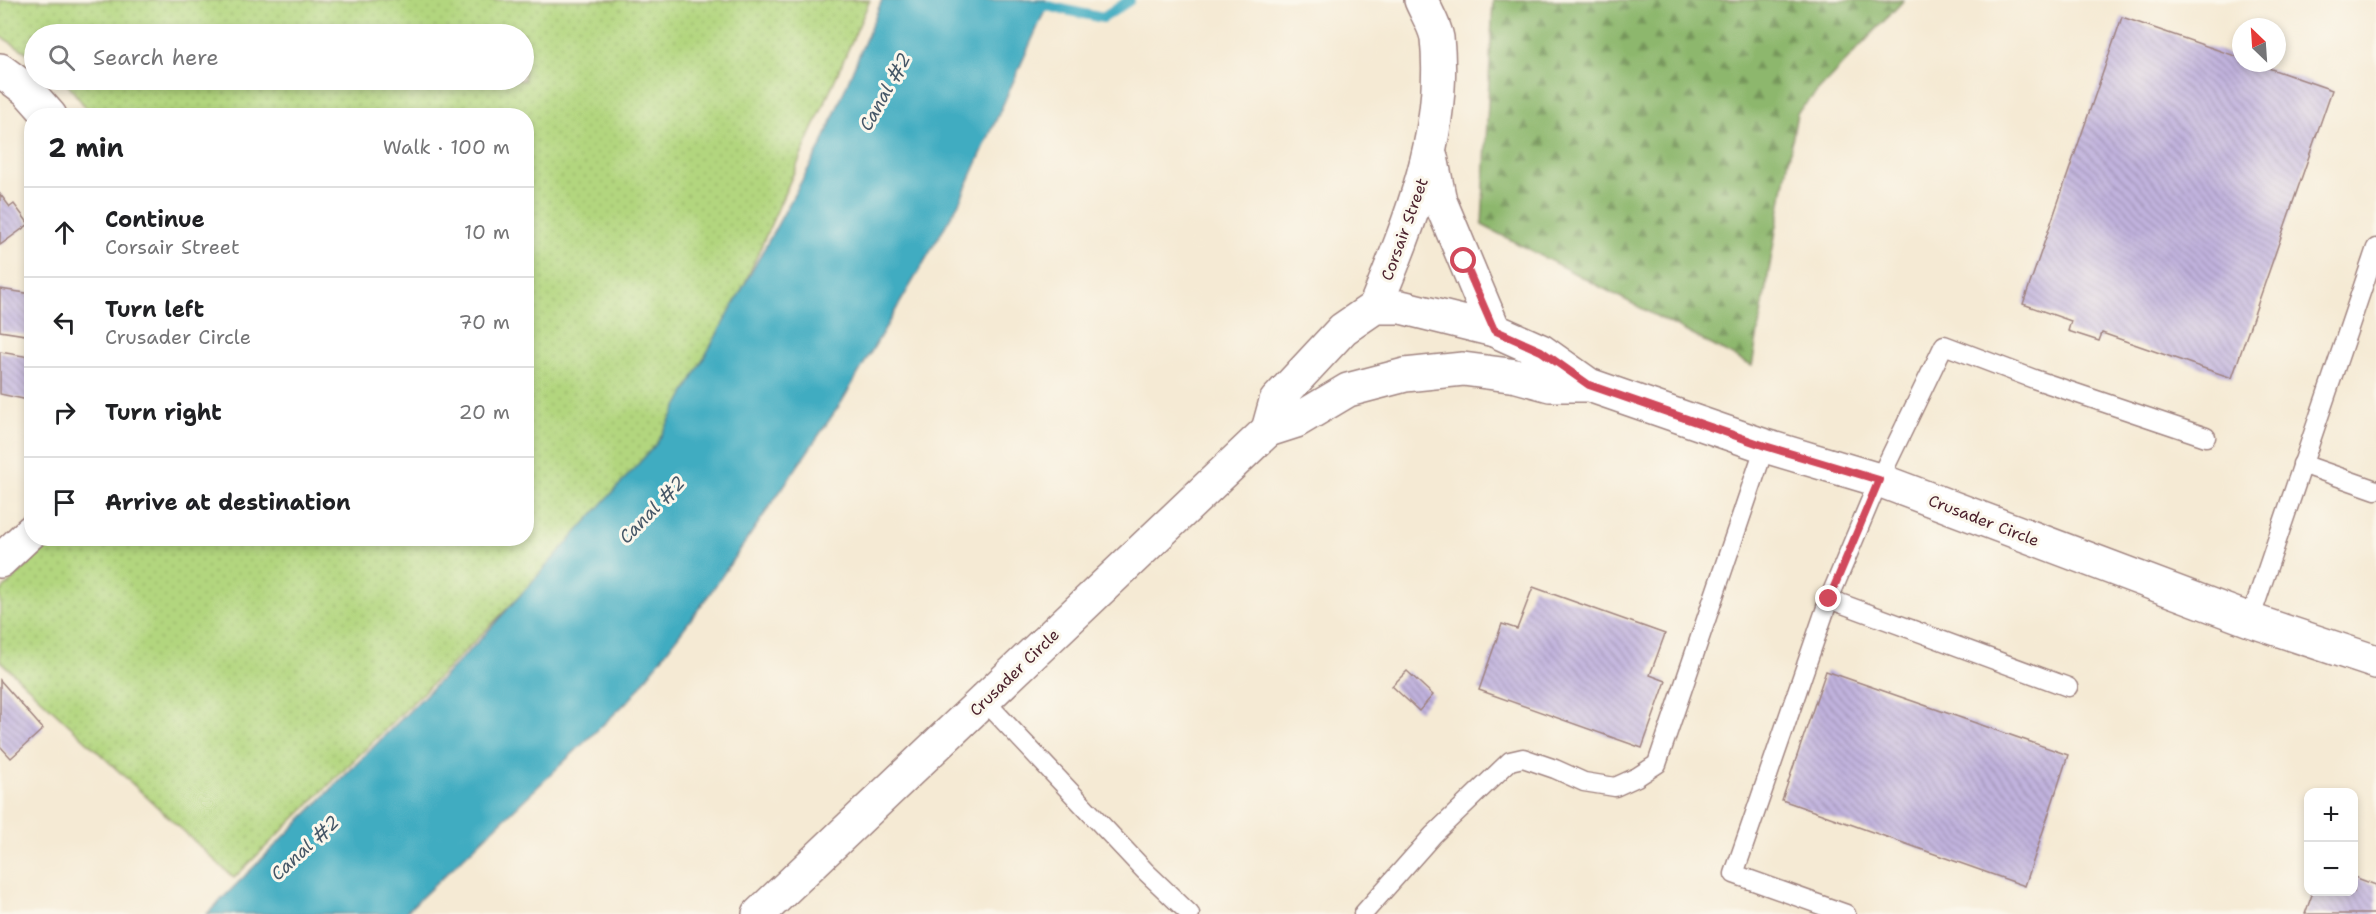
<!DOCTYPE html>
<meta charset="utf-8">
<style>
body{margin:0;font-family:"Shantell Sans",sans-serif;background:#f2f2f2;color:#202124}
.controls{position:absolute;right:18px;bottom:18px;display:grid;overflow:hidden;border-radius:12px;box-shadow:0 3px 9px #0003}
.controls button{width:54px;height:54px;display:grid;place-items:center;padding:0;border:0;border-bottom:2px solid #e0e0e0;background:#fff;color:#202124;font:30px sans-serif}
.compass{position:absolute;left:2232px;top:18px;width:54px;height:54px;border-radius:50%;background:#fff;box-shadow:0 3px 9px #0003;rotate:335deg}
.stop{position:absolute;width:18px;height:18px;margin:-14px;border:4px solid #d1495b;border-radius:50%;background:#fff}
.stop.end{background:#d1495b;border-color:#fff;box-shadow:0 2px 6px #0008}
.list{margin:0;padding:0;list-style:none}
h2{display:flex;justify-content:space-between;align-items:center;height:78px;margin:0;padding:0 24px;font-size:26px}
h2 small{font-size:20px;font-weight:400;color:#757577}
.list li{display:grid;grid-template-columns:39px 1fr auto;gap:18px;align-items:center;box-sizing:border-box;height:90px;padding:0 24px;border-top:2px solid #e0e0e0}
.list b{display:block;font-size:22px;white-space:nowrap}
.list p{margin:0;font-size:20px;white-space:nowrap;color:#757577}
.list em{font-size:20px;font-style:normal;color:#757577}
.icon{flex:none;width:33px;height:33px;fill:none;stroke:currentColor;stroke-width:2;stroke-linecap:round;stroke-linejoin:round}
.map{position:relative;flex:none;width:2376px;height:914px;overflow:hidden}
.search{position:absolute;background:#fff;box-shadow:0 3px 9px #0003;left:24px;top:24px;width:510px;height:66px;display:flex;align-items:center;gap:15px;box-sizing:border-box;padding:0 21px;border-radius:33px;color:#757577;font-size:22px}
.panel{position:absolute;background:#fff;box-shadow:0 3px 9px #0003;left:24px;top:108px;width:510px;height:438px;border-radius:24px}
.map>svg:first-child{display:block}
.forest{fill:url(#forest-firs);stroke:#6c6b4c;stroke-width:1.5}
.park{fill:url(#park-dots);stroke:#7e7a54;stroke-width:1.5}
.water{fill:#41acc1;stroke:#466676;stroke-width:1.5}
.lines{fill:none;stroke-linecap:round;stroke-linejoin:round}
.stream{stroke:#41acc1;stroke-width:10}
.building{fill:url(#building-back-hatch)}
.service-casing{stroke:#a08480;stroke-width:21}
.minor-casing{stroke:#a08480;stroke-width:36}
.service{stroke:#fff;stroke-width:18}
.minor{stroke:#fff;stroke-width:33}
.route{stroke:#d1495b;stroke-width:8}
.labels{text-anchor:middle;stroke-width:6;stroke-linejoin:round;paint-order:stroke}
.street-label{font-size:16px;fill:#4a1f2b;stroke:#fbf7ec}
.water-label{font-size:18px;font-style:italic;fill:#465767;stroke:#fbf7ec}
</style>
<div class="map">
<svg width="2376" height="914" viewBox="0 0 2376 914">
<defs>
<pattern id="forest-firs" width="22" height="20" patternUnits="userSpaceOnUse" patternTransform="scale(1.5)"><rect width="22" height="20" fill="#8db76d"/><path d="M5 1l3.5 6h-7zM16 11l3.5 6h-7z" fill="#75945a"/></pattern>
<pattern id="park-dots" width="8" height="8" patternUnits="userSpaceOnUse" patternTransform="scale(1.5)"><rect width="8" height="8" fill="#b2d67e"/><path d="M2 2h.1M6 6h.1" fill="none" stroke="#9bb76d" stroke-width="1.8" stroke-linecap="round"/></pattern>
<pattern id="building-back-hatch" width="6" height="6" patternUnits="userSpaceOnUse" patternTransform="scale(1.5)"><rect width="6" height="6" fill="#c1b3de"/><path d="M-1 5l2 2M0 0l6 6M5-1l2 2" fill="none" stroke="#9f91b4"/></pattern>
</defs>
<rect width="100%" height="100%" fill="#fbf7ec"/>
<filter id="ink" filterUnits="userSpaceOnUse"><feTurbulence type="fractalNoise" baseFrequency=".0167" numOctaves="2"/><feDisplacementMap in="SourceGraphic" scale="12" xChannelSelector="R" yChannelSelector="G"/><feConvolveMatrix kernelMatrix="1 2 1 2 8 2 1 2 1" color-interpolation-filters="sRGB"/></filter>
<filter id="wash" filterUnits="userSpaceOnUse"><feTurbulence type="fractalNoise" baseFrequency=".008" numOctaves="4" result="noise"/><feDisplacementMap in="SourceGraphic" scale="24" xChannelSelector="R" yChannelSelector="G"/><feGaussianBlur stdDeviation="1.35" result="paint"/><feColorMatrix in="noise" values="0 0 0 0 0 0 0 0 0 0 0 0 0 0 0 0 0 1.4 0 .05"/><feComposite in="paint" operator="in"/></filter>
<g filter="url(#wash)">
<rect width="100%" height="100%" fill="#f5ead4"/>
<polygon class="forest" points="1493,0 1904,0 1797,113 1752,366 1482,225"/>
<polygon class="park" points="0,0 870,0 676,439 452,664 234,878 0,661 0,592 54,539 526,538 526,116 92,115 64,80 524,80 524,34 34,34 34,57 0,36"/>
<polygon class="water" points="882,0 1046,0 1047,6 960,201 841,403 706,599 632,697 404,914 207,914 478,642 657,443 822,144"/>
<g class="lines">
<polyline class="stream" points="1035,10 1047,6 1103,18 1130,0"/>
</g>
<g id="blocks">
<g class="building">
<polygon points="2122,17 2241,58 2241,63 2254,63 2332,90 2232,378 2102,333 2099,341 2068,331 2071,321 2023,304"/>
<polygon points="0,194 10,207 14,204 29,224 0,245"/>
<polygon points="0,289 32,294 32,336 0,331"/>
<polygon points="0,352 30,357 27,375 32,375 32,382 28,400 0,394"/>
<polygon points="1533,587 1665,634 1650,675 1666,681 1642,748 1479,690 1502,624 1517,629"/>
<polygon points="1407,671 1433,695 1419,711 1392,686"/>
<polygon points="1826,671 2068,755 2025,886 1782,800"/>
<polygon points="0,680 43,729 11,758 0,746"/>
<polygon points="2354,877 2376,885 2376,914 2305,914 2313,892 2354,892"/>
</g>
</g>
</g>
<g filter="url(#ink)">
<use href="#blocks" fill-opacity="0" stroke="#a08480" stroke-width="1.5"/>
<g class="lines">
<defs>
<g id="service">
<polyline points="2302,464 2376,490"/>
<polyline points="1829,599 2068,687"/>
<polyline points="2250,620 2376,248"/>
<polyline points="984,700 1145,871 1190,914"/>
<polyline points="1363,914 1433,835 1510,761 1523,758 1555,769 1584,782 1615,787 1637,777 1657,764 1765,446"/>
<polyline points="1846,914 1734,874 1829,599 1879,480 1944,345 2034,379 2206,437"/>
</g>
<g id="minor">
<polyline points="0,70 27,90 50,116"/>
<polyline points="1431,157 1440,201 1494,330"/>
<path d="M 1375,307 C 1410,222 1447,132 1437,38 C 1435,26 1426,12 1421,0"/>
<polyline points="1589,385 1550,385 1517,376 1463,369 1405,375 1348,390 1296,421 1268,430 1276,401 1343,329 1375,307 1401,307 1494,330 1541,351 1589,385 1765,446 1879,480 2250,620 2376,662"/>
<polyline points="0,561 32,531"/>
<polyline points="759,914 1268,430"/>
</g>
</defs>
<use href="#service" class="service-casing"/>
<use href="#minor" class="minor-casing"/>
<use href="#service" class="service"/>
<use href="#minor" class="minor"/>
</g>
</g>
<g class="lines" filter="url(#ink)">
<polyline class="route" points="1464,261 1494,330 1541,351 1589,385 1765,446 1879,480 1829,599"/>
</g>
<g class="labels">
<g class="street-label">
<text transform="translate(1404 229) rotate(-70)" y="6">Corsair Street</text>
<text transform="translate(1984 520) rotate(21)" y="6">Crusader Circle</text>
<text transform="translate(1014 672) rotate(-44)" y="6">Crusader Circle</text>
</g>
<g class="water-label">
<text transform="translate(885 92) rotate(-61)" y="6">Canal #2</text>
<text transform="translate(652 510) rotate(-46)" y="6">Canal #2</text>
<text transform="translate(305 848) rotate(-43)" y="6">Canal #2</text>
</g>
</g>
</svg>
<div class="controls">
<button>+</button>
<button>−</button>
</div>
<svg class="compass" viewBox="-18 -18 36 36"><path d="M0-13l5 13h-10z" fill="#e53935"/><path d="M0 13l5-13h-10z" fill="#757577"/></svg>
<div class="stop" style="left:1464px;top:261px"></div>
<div class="stop end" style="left:1829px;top:599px"></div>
<div class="search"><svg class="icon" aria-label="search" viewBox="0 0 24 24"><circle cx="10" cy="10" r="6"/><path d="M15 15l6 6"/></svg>Search here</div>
<section class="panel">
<h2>2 min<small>Walk · 100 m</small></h2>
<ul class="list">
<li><svg class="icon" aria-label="ahead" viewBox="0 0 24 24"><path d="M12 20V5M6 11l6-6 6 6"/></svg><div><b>Continue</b><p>Corsair Street</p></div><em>10 m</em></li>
<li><svg class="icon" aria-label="left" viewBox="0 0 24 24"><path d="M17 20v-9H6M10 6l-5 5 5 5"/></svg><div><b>Turn left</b><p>Crusader Circle</p></div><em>70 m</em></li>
<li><svg class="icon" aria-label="right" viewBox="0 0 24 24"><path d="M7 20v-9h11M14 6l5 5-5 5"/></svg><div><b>Turn right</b></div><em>20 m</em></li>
<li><svg class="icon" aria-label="arrive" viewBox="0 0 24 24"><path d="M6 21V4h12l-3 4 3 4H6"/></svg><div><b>Arrive at destination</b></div></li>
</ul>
</section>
</div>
